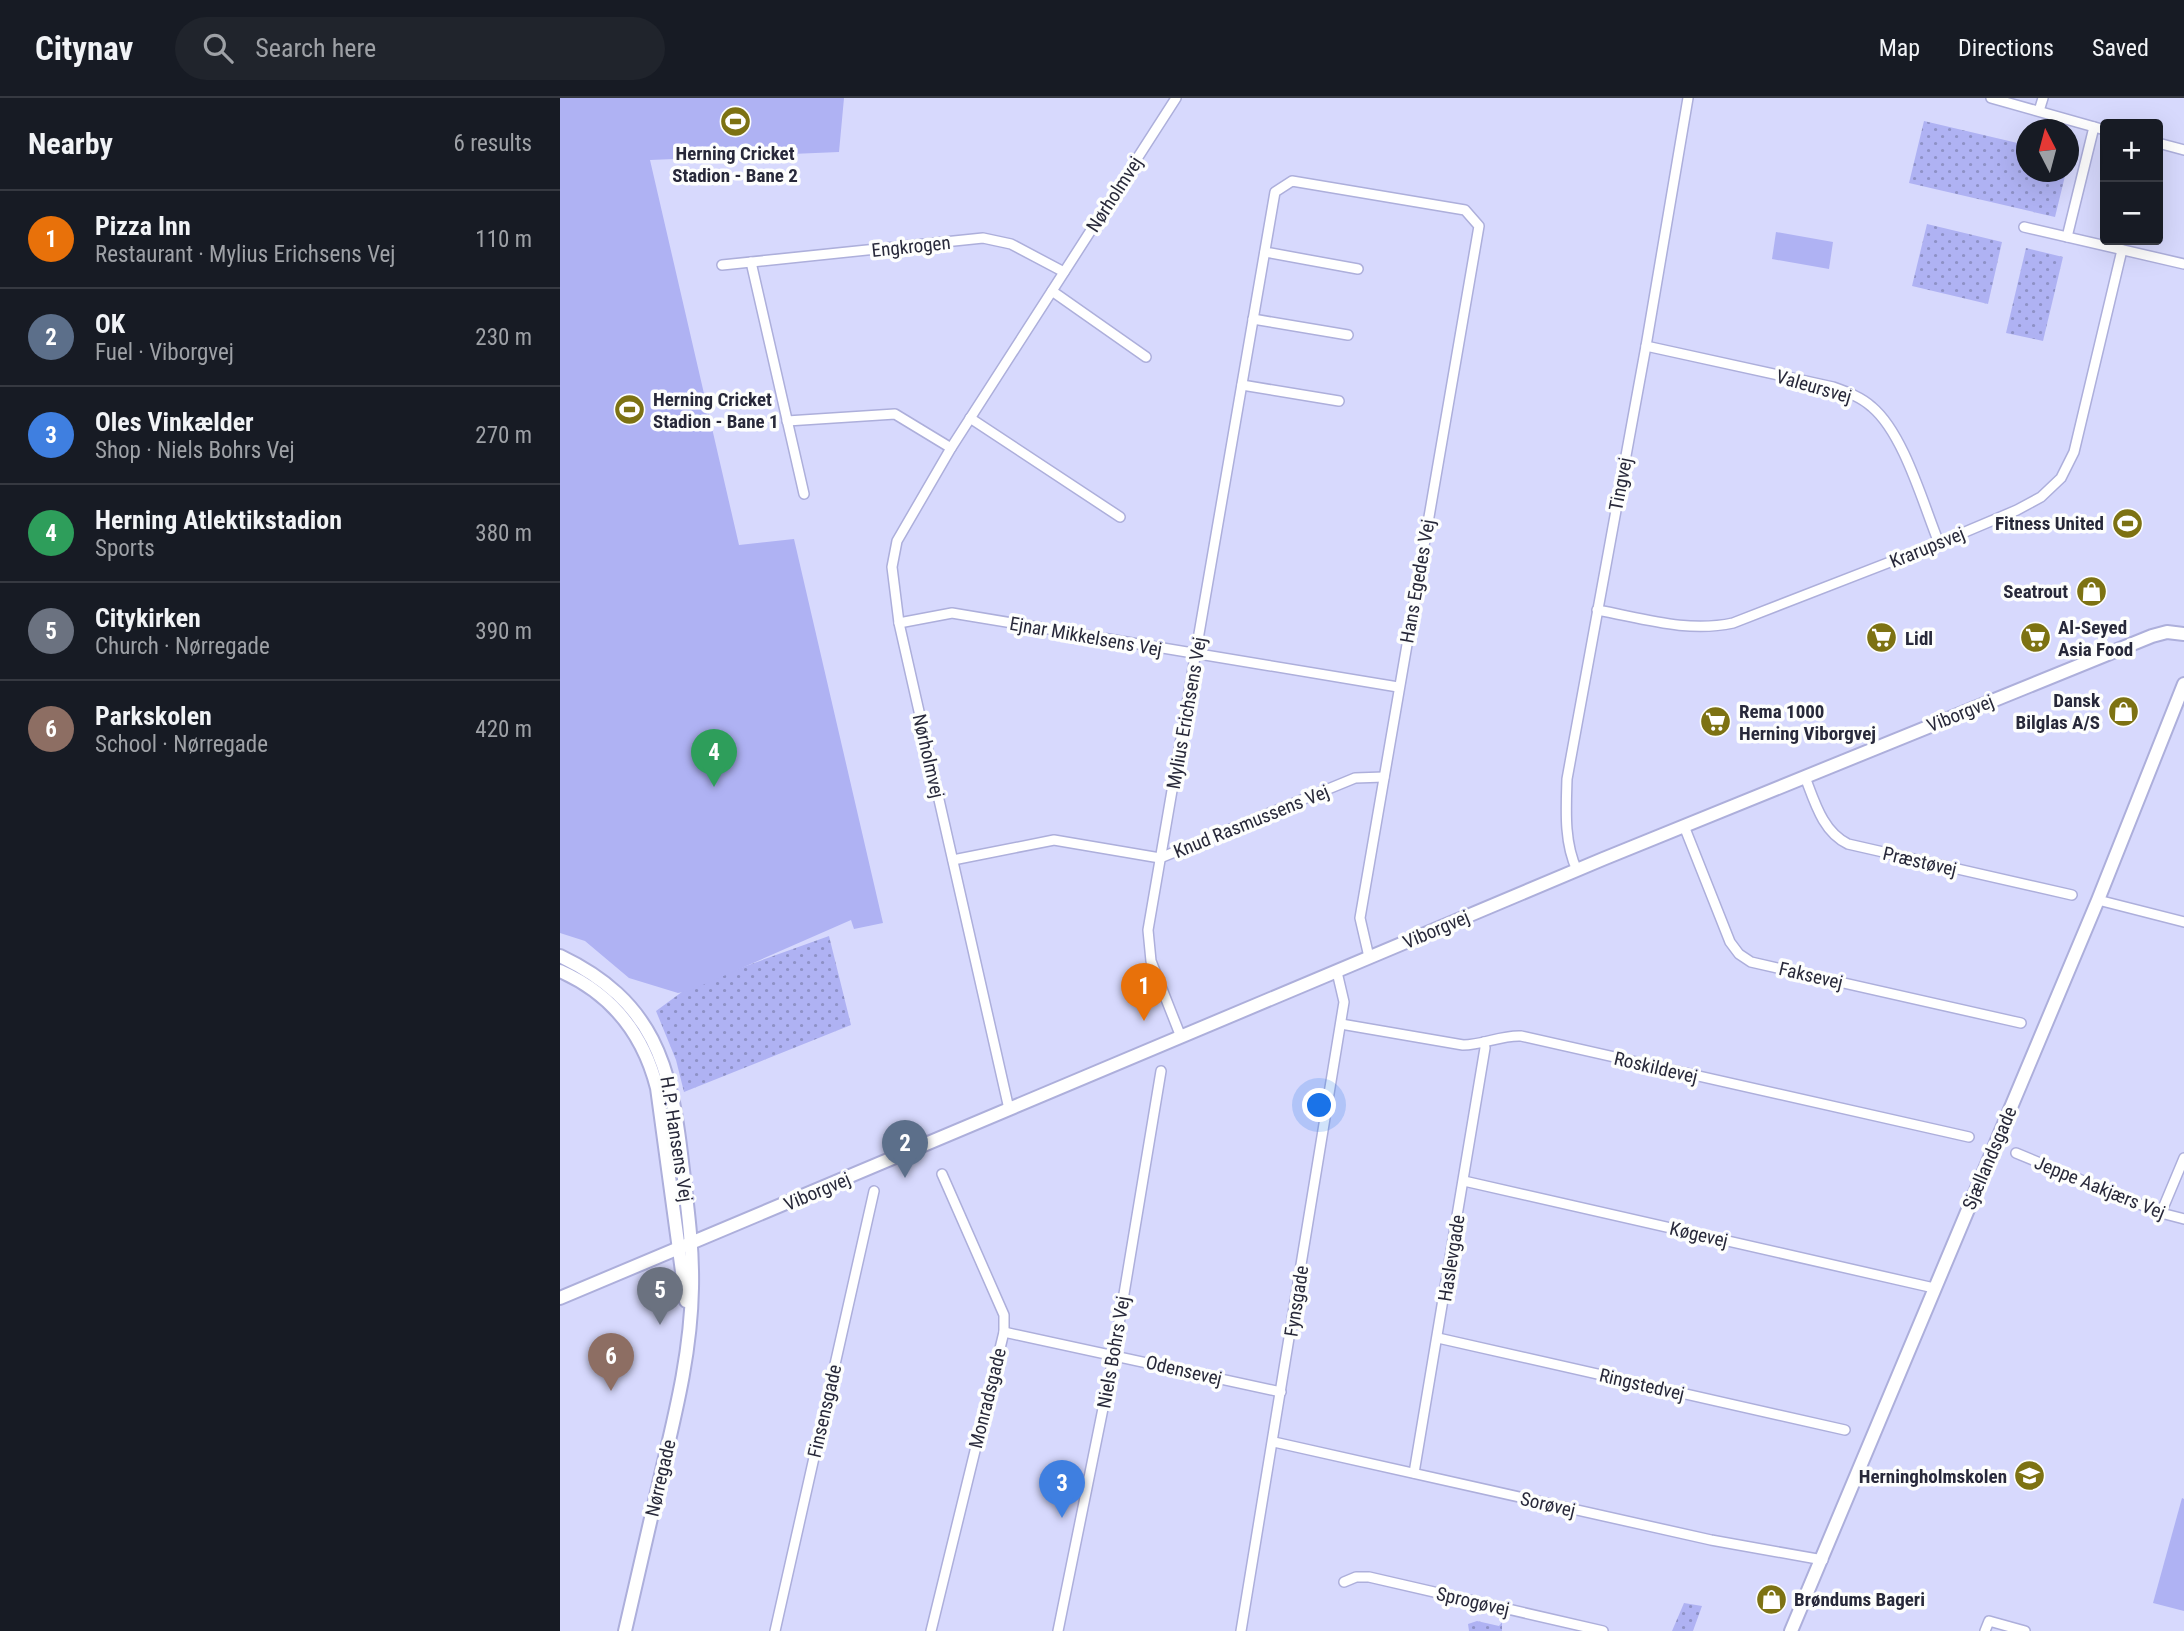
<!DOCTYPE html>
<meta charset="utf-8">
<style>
body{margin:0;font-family:"Roboto Condensed",sans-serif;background:#20242c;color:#f1f3f6}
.controls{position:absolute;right:21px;top:21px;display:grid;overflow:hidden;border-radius:7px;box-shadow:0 7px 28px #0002}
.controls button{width:63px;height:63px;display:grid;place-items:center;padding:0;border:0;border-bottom:2px solid #363941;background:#171b24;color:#f1f3f6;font:35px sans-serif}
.compass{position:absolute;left:1456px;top:21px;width:63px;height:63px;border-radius:50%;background:#171b24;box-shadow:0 7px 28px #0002;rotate:354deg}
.you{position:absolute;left:760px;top:1008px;width:24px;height:24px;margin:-18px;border:5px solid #fff;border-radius:50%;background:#1a73e8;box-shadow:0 0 0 10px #1a73e833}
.badge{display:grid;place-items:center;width:46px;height:46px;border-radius:50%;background:#0f766e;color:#fff;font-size:23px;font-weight:700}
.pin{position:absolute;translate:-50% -58px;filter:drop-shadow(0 2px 4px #0008)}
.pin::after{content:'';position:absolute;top:37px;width:24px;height:21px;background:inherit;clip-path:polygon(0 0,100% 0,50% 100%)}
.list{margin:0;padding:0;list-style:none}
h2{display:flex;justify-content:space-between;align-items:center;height:91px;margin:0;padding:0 28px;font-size:30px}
h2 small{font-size:23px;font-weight:400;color:#9ea1a6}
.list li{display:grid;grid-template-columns:46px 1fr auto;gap:21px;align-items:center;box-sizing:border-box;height:98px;padding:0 28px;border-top:2px solid #363941}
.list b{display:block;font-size:26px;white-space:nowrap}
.list p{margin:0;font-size:23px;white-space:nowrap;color:#9ea1a6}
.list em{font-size:23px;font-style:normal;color:#9ea1a6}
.icon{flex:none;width:38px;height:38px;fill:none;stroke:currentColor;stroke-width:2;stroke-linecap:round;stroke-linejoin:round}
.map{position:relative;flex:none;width:1624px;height:1533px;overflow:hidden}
header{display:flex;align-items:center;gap:42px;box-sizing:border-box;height:98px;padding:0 35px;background:#171b24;border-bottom:2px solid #363941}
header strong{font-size:33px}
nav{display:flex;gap:38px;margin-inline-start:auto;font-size:24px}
.search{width:490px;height:63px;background:#20242c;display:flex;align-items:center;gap:18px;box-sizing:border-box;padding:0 24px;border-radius:38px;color:#9ea1a6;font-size:26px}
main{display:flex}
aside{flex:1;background:#171b24}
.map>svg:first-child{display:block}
.grass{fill:url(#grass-dots)}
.park{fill:#afb2f3}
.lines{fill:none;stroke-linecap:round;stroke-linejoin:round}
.street-casing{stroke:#adafdb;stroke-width:12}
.secondary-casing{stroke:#adafdb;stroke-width:16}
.street{stroke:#fff;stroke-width:9}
.secondary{stroke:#fff;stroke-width:12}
.labels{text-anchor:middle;stroke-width:7;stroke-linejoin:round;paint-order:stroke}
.poi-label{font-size:19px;font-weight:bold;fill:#28293a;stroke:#fdfefd;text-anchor:start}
.street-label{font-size:19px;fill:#28293a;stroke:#fdfefd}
</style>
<header>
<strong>Citynav</strong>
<div class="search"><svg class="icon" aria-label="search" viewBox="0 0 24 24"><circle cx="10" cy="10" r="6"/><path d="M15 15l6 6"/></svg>Search here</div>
<nav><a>Map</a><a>Directions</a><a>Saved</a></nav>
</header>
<main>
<aside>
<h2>Nearby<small>6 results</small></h2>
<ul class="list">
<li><span class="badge" style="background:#e8710a">1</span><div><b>Pizza Inn</b><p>Restaurant · Mylius Erichsens Vej</p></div><em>110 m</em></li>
<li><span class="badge" style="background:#5c6f8a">2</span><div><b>OK</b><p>Fuel · Viborgvej</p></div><em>230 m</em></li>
<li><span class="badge" style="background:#3f7fe0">3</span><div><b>Oles Vinkælder</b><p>Shop · Niels Bohrs Vej</p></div><em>270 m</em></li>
<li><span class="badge" style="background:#2e9e5b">4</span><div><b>Herning Atlektikstadion</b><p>Sports</p></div><em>380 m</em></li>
<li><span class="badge" style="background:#6b7280">5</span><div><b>Citykirken</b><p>Church · Nørregade</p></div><em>390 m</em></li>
<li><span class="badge" style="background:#8d6e63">6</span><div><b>Parkskolen</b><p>School · Nørregade</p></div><em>420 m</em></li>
</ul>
</aside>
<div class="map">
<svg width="1624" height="1533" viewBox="0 0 1624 1533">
<defs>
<pattern id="grass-dots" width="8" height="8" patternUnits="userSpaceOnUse" patternTransform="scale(1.75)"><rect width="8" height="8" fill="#afb2f3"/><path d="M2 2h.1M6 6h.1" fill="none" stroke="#8e91c6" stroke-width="1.8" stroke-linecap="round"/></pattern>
</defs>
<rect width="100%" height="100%" fill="#d7d9fd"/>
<g class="grass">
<polygon points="1364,23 1466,47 1466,74 1506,74 1495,119 1349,85"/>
<polygon points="1367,126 1442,144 1428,206 1352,188"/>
<polygon points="1466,150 1503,159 1483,243 1446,235"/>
<polygon points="269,838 291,927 124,994 116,962 96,913 130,888"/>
<polygon points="1124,1505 1142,1508 1133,1533 1112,1533"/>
<polygon points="917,1523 939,1528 942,1524 942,1533 909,1533 908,1526"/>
</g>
<g class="park">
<polygon points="0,0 284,0 279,54 90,62 179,447 234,441 323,825 294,831 291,822 129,893 118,895 69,880 25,843 0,835"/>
<polygon points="1216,134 1273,144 1269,171 1212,161"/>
<polygon points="1622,1400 1624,1401 1624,1513 1593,1505"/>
</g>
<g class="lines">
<defs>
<g id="street">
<polyline points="1431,0 1545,32"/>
<polyline points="1479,13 1483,0"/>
<polyline points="1598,45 1624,52"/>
<polyline points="1464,129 1624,166"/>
<polyline points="1507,139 1534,29"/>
<polyline points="705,154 798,171"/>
<polyline points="191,164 244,396"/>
<polyline points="162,167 423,140 451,146 504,174"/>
<polyline points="492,193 586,259"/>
<polyline points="693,221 788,237"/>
<path d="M 1086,248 L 1273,289 C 1287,294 1301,299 1312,309 C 1344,336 1363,406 1379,445"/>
<polyline points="682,287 779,303"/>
<polyline points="410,320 560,419"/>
<polyline points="227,323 335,316 391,350"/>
<path d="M 1037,512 C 1082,520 1127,535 1173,525 L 1379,445 L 1457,412 L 1481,399 L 1501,380 L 1514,354 L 1562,152"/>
<polyline points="339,525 392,515 838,589"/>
<path d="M 1245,679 C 1255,705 1263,734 1288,746 L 1512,797"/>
<polyline points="1124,728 1170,844 1179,856 1191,864 1461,925"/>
<polyline points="393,762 494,742 600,760 795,680 824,679"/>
<path d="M 1017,772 C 1004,745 1006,712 1007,681 L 1086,248 L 1128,0"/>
<polyline points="1538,802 1624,824"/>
<path d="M 781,926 L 903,947 C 923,947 941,937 961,938 L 1409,1039"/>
<polyline points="621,939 591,863 588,832 715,94 732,83 905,112 919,128 800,820 809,859"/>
<polyline points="449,1011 339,525 332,469 337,443 391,350 616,0"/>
<polyline points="1456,1055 1601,1115 1624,1121"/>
<polyline points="904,1083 1374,1190"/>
<polyline points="1601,1115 1624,1060"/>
<polyline points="444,1234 721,1294"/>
<polyline points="878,1240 1285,1332"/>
<polyline points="714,1344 1151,1442 1263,1462"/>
<polyline points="854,1375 925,950 924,944"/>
<polyline points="784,1484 796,1479 809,1479 1043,1533"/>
<polyline points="215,1533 314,1093"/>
<polyline points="371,1533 444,1234 444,1217 382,1076"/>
<polyline points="498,1533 554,1256 601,973"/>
<polyline points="681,1533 784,904 777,874"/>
<polyline points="1425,1533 1429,1523 1465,1533"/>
</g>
<g id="secondary">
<path d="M 0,858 C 94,903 111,967 122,1064 C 127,1106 133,1148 132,1190 C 131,1251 117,1309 103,1368 C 90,1423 78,1478 65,1533"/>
<path d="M 0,873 C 52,896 83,935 97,990 L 126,1203"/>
<polyline points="0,1200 1043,761 1592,538 1607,534 1624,536"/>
<polyline points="1231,1533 1538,802 1624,586"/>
</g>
</defs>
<use href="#street" class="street-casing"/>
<use href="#secondary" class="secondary-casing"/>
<use href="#street" class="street"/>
<use href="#secondary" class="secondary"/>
</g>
<defs>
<symbol id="stadium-disc" viewBox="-11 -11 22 22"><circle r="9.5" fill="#7d7213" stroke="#fdfefd"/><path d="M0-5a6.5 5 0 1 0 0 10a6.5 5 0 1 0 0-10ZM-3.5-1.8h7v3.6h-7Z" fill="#fff"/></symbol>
<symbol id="shop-disc" viewBox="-11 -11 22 22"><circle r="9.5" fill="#7d7213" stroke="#fdfefd"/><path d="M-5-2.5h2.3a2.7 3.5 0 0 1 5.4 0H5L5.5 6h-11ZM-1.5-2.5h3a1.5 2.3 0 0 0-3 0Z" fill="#fff"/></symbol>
<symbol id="supermarket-disc" viewBox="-11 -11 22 22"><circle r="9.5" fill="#7d7213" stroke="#fdfefd"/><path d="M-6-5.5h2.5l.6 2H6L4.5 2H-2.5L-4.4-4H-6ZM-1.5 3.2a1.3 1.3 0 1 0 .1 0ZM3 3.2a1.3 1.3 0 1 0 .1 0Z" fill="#fff"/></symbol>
<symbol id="school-disc" viewBox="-11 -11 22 22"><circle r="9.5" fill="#7d7213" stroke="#fdfefd"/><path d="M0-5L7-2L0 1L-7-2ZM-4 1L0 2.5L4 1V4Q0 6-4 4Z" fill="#fff"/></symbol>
</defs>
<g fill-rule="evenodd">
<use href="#stadium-disc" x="158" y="6" width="35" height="35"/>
<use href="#stadium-disc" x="52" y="294" width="35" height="35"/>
<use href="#stadium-disc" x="1550" y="408" width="35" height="35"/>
<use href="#shop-disc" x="1514" y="476" width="35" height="35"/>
<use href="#supermarket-disc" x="1304" y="522" width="35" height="35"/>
<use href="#supermarket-disc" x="1458" y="522" width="35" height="35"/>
<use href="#shop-disc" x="1546" y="596" width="35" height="35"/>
<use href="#supermarket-disc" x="1138" y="606" width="35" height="35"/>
<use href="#school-disc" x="1452" y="1360" width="35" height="35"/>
<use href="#shop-disc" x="1194" y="1484" width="35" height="35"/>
</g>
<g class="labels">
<g class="poi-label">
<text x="175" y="62" text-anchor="middle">Herning Cricket<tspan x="175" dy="22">Stadion - Bane 2</tspan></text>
<text x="93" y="308">Herning Cricket<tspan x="93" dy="22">Stadion - Bane 1</tspan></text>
<text x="1544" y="432" text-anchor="end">Fitness United</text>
<text x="1508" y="500" text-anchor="end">Seatrout</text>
<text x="1498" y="536">Al-Seyed<tspan x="1498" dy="22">Asia Food</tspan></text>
<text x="1345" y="547">Lidl</text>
<text x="1540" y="609" text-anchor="end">Dansk<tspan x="1540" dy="22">Bilglas A/S</tspan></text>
<text x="1179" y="620">Rema 1000<tspan x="1179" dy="22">Herning Viborgvej</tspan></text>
<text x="1447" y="1385" text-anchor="end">Herningholmskolen</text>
<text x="1234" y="1508">Brøndums Bageri</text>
</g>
<g class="street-label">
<text transform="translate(554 96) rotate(-57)" y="7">Nørholmvej</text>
<text transform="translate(351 148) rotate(-6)" y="7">Engkrogen</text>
<text transform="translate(1254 288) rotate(16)" y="7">Valeursvej</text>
<text transform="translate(1060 386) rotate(-79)" y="7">Tingvej</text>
<text transform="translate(1367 449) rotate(-22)" y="7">Krarupsvej</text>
<text transform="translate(857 483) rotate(-80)" y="7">Hans Egedes Vej</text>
<text transform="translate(526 538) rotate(10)" y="7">Ejnar Mikkelsens Vej</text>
<text transform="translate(626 615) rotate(-80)" y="7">Mylius Erichsens Vej</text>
<text transform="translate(1400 615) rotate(-22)" y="7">Viborgvej</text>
<text transform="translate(369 658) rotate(77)" y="7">Nørholmvej</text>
<text transform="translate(691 723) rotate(-22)" y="7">Knud Rasmussens Vej</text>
<text transform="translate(1360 763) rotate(13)" y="7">Præstøvej</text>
<text transform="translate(876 831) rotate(-23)" y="7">Viborgvej</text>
<text transform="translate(1251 877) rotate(13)" y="7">Faksevej</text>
<text transform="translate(1096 969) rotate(13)" y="7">Roskildevej</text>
<text transform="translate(117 1041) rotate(81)" y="7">H.P. Hansens Vej</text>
<text transform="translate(1429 1060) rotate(-67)" y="7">Sjællandsgade</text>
<text transform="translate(1540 1089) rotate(22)" y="7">Jeppe Aakjærs Vej</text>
<text transform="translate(257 1093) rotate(-23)" y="7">Viborgvej</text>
<text transform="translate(1139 1136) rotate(13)" y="7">Køgevej</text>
<text transform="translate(891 1160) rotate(-81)" y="7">Haslevgade</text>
<text transform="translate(736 1203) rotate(-81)" y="7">Fynsgade</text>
<text transform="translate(553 1254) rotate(-80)" y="7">Niels Bohrs Vej</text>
<text transform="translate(624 1272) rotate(13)" y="7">Odensevej</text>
<text transform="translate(1082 1286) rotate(13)" y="7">Ringstedvej</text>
<text transform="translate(427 1300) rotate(-76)" y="7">Monradsgade</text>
<text transform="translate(264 1313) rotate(-77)" y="7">Finsensgade</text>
<text transform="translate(100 1380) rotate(-77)" y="7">Nørregade</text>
<text transform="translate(988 1406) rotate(13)" y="7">Sorøvej</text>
<text transform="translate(913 1503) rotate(13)" y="7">Sprogøvej</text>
</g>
</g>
</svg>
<div class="controls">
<button>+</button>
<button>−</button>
</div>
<svg class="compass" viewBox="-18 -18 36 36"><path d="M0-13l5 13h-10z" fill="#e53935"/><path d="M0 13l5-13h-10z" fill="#9ea1a6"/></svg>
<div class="you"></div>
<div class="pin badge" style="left:584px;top:923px;background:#e8710a">1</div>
<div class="pin badge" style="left:345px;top:1080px;background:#5c6f8a">2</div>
<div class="pin badge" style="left:502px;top:1420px;background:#3f7fe0">3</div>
<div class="pin badge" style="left:154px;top:689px;background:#2e9e5b">4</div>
<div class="pin badge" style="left:100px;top:1227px;background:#6b7280">5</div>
<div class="pin badge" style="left:51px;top:1293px;background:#8d6e63">6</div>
</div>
</main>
